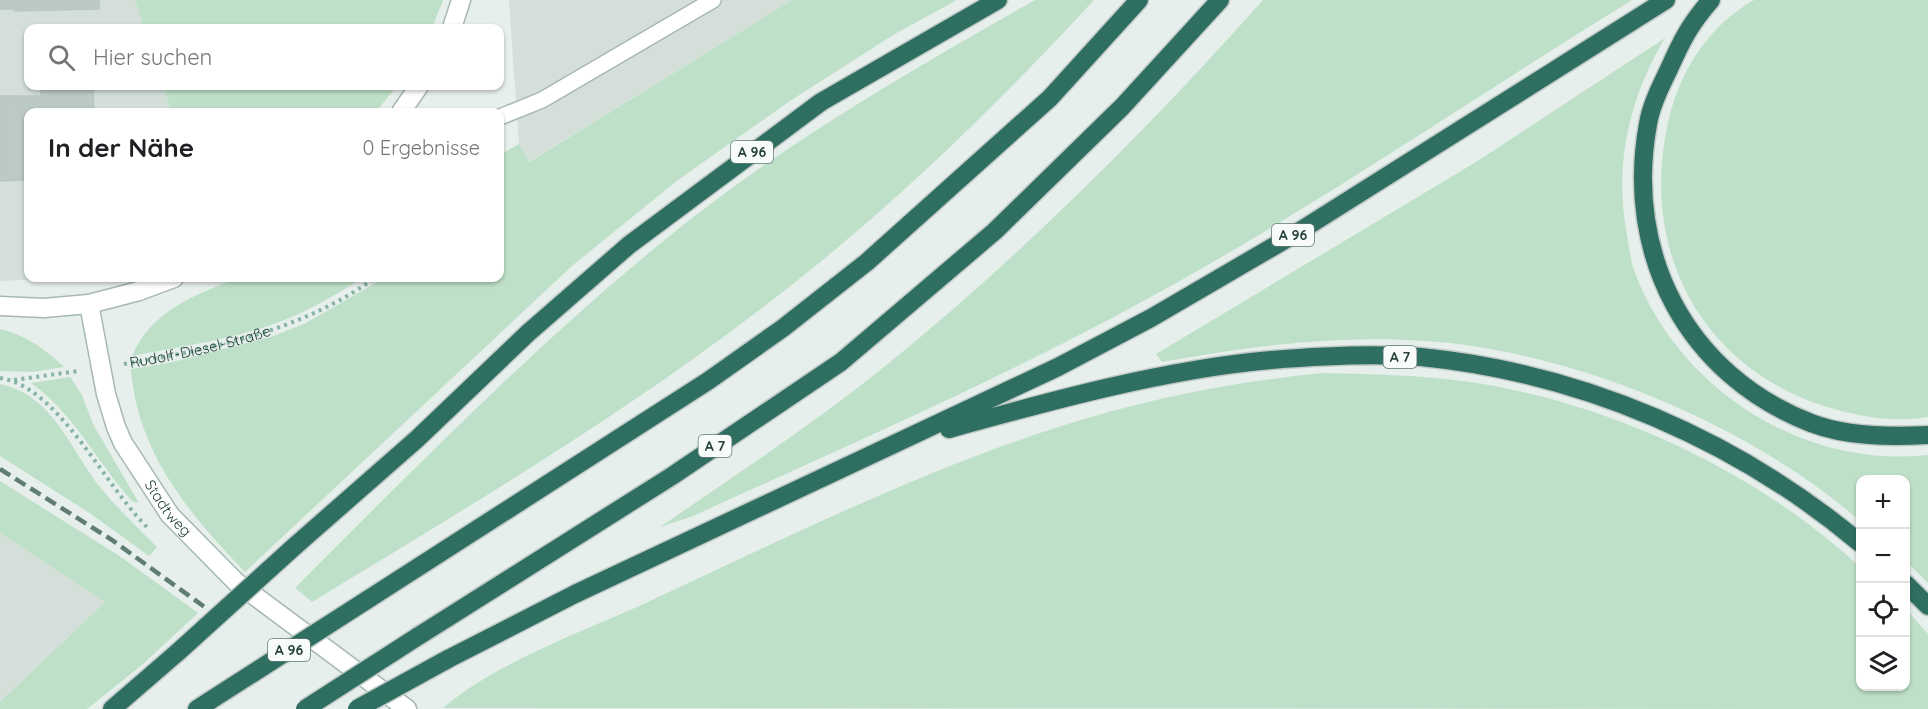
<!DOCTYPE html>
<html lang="de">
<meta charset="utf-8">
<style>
body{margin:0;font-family:Quicksand,sans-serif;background:#f2f2f2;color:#202124}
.controls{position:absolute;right:18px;bottom:18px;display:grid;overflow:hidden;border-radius:12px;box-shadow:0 2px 4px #0004}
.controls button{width:54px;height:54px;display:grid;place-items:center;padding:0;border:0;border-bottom:2px solid #e0e0e0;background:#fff;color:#202124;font:30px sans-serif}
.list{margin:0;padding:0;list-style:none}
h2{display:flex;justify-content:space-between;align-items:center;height:78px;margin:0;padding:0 24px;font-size:26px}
h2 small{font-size:20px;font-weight:400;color:#757577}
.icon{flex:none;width:33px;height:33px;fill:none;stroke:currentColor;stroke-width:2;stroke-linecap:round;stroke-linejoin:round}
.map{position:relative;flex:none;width:1928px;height:709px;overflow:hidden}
.search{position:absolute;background:#fff;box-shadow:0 2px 4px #0004;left:24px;top:24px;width:480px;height:66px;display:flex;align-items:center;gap:15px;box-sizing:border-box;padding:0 21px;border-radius:12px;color:#757577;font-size:22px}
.panel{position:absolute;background:#fff;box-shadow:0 2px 4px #0004;left:24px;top:108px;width:480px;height:174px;border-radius:12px}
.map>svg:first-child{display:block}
.built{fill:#d4dfda}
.green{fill:#bfe0c8}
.building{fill:#bbcac4;stroke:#b8c9c2;stroke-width:1.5}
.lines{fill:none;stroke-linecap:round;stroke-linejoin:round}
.service-casing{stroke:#a8b8b2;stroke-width:18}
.minor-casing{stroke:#a8b8b2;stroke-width:21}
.motorway-casing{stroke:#c2cac8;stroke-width:21}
.path{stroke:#86b3a5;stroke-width:4;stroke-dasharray:3 4.5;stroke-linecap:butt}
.service{stroke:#fff;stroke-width:15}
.minor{stroke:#fff;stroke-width:18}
.motorway{stroke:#2f6f62;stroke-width:18}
.rail{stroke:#5f7d75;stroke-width:4.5;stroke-dasharray:12 6;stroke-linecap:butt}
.motorway-bridge-casing{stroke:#c2cac8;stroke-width:21;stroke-linecap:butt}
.motorway-bridge{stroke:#2f6f62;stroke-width:18}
.labels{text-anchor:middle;stroke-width:6;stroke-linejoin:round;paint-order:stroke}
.shield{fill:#f7fbf9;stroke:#637a73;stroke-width:1.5}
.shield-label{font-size:14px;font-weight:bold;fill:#24423a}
.street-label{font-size:15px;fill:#24423a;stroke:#f7fbf9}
</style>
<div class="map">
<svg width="1928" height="709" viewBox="0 0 1928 709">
<rect width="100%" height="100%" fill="#e6efeb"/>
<g class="built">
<polygon points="0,0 135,0 144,28 28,28 28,86 163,86 171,112 28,112 28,278 70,278 0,281"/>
<polygon points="509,0 792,0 528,162 519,144"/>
<polygon points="0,533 105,602 0,702"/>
</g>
<g class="green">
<polygon points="135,0 443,0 432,28 144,28"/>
<path d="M 792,0 L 957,0 L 893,35 L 790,101 L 678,180 L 573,265 L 245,572 C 189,514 137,452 131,369 L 168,363 L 271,337 L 306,323 L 384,278 L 500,278 L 500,155 L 519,144 L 529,162 Z"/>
<path d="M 1035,0 L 1094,0 C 991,112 880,219 758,311 C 617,419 463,510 312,602 L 295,588 C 415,468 535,345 667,238 C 781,145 908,72 1035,0 Z"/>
<path d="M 1263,0 L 1632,0 C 1467,102 1307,213 1136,305 C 992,383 842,448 693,516 L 660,527 C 737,474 816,422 889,363 C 1024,253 1147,130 1263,0 Z"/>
<path d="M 1754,0 L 1928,0 L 1928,417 C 1892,423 1855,416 1821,405 C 1698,364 1640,246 1668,123 C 1679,72 1708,26 1754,0 Z"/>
<path d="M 1665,38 C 1629,98 1614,165 1627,235 C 1629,246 1630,259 1634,270 C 1677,388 1802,469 1928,455 L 1928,583 L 1906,561 L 1906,480 L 1860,480 L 1860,521 C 1751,425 1570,350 1425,341 C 1336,335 1250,346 1162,362 L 1156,354 L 1476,162 Z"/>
<polygon points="163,86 397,86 376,112 171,112"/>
<path d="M 237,278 L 363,278 C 332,297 302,315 268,326 C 224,341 178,347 132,356 C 151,311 195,295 237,278 Z"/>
<path d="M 0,329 C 26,335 45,349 64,367 L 32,372 L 0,371 Z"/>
<path d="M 1323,373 C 1369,374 1417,375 1463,381 C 1604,400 1756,470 1860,567 L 1860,686 L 1906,686 L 1906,609 L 1928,634 L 1928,709 L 443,708 C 498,661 585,631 650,601 C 801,531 951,455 1112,411 C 1182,392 1251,380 1323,373 Z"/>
<path d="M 70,377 L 82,395 L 93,424 L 139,503 L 133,502 C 97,463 75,414 31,383 Z"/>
<path d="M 0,384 C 53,395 70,449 100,487 C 117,508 137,527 157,547 L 149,556 L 91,514 L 0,456 Z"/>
<polygon points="0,481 121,557 198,613 143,664 87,709 0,709 0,702 105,602 0,533"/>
</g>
<g class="building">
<polygon points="0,0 99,0 99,9 15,11 15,9 0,9"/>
<polygon points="41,86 93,86 94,112 28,112 28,180 0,181 0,96 41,96"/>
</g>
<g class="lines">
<defs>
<polyline id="service" points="500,117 542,100 713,0"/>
<g id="minor">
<polyline points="452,28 461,0"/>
<polyline points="401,112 419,86"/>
<polyline points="89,304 139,291 174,278"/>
<path id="s2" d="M 0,306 L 44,308 L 89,304 L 106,394 L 116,427 L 123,443 L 170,515 L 236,582 L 407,709"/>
</g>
<g id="motorway">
<path d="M 1711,0 C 1690,24 1682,40 1669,69 C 1661,86 1651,105 1648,124 C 1624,254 1687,375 1811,423 C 1847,437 1891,437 1928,435"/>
<path d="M 949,429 C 1050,401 1166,369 1271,360 C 1320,356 1371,353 1421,357 C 1582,373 1737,440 1860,543"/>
<polyline points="295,546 417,439 528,333 629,245 821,102 998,0"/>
<polyline points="1906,584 1928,606"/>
<polyline points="367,600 708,381 783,328 867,262 1050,98 1139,0"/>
<polyline points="417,637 672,476 841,362 995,231 1122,107 1220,0"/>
<polyline points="448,659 575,594 1058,367 1151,318 1295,234 1666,0"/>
<polyline points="112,709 178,652"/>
<polyline points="197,709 211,700"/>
</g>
</defs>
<use href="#service" class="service-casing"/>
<use href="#minor" class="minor-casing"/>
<use href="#motorway" class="motorway-casing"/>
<g class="path">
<path id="s1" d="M 124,364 C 212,349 301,331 375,278"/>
<path d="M 0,378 C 60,387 105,488 150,530"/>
<polyline points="14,380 78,371"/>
</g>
<use href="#service" class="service"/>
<use href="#minor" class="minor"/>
<use href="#motorway" class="motorway"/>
<polyline class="rail" points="0,469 112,540 206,608"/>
<defs>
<g id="motorway-bridge">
<polyline points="178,652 295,546"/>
<polyline points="211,700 367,600"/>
<polyline points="305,709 417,637"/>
<polyline points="357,709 448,659"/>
</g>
</defs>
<use href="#motorway-bridge" class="motorway-bridge-casing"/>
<use href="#motorway-bridge" class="motorway-bridge"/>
</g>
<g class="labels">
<g class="shield">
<rect x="731" y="141" width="42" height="22" rx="4.5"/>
<rect x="1272" y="224" width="42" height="22" rx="4.5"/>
<rect x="1383.5" y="346" width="33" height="22" rx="4.5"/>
<rect x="698.5" y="435" width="33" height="22" rx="4.5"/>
<rect x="268" y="639" width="42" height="22" rx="4.5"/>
</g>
<g class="shield-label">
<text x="752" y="157">A 96</text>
<text x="1293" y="240">A 96</text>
<text x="1400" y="362">A 7</text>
<text x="715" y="451">A 7</text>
<text x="289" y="655">A 96</text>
</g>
<g class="street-label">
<text dy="5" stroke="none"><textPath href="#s1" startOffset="78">Rudolf-Diesel-Straße</textPath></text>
<text dy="5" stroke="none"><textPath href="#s2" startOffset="312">Stadtweg</textPath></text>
</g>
</g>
</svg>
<div class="controls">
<button>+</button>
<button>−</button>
<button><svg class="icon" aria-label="locate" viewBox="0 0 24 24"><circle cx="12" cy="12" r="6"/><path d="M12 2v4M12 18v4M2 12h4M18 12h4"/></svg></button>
<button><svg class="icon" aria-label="layers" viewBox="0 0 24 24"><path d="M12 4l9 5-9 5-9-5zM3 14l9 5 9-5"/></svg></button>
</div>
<div class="search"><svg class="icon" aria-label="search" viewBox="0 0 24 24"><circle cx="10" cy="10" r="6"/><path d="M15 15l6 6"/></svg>Hier suchen</div>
<section class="panel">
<h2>In der Nähe<small>0 Ergebnisse</small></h2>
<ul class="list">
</ul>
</section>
</div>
